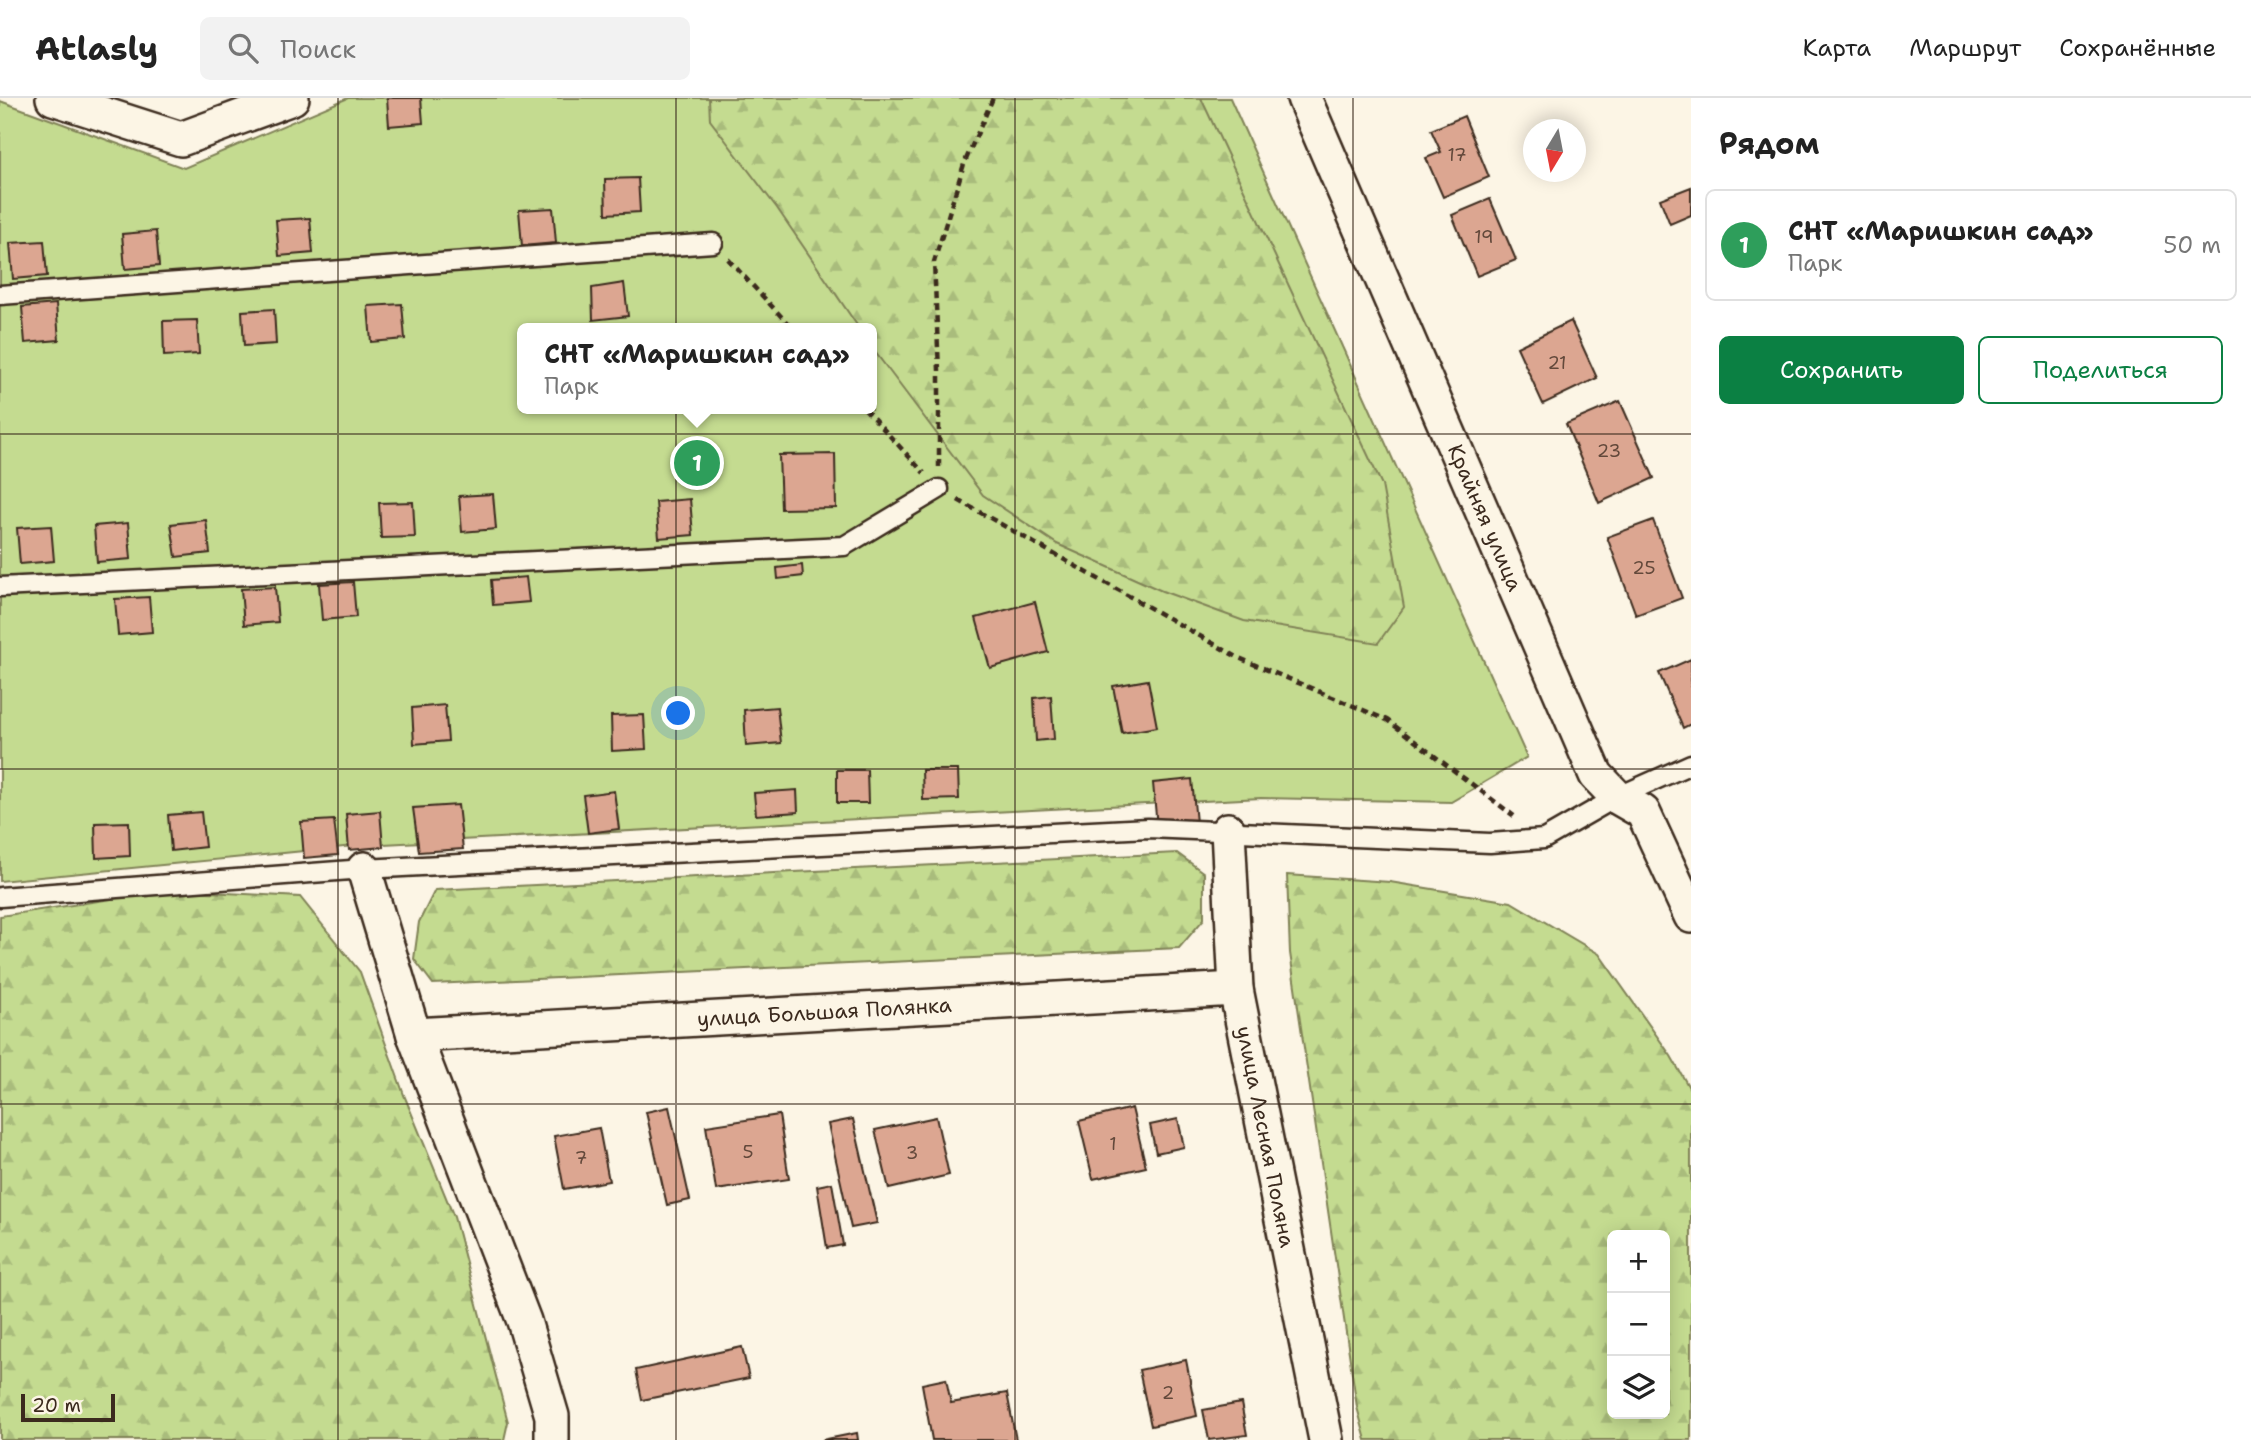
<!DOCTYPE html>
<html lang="ru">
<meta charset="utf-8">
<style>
body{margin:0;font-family:"Shantell Sans",sans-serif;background:#f2f2f2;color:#222}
.controls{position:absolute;right:21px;bottom:21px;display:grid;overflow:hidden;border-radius:10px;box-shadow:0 4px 18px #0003}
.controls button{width:63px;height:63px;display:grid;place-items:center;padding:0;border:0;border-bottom:2px solid #e0e0e0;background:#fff;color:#222;font:35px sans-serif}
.compass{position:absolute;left:1523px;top:21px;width:63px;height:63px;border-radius:50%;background:#fff;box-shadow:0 4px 18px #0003;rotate:190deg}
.scale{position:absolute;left:21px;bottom:18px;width:94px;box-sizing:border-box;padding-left:7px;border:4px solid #3b2a1e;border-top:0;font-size:19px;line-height:24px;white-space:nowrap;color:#3b2a1e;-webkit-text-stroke:5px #fcf5e5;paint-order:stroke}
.you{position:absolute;left:679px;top:616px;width:24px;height:24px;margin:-18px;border:5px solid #fff;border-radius:50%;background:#1a73e8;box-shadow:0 0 0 10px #1a73e833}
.badge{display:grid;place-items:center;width:46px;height:46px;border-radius:50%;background:#0b8043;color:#fff;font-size:23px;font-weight:700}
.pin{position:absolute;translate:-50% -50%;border:4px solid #fff;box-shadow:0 2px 7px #0006}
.popup{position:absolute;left:517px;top:225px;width:360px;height:91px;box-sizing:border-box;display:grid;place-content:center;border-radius:10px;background:#fff;filter:drop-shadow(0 2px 5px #0005);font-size:23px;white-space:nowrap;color:#767676}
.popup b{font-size:26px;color:#222}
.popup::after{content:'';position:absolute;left:50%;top:100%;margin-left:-14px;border:14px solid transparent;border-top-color:#fff}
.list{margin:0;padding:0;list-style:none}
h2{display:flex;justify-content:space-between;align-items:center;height:91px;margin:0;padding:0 28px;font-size:30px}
h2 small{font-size:23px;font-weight:400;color:#767676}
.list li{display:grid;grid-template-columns:46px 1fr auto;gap:21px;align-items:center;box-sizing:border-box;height:112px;margin:0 14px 14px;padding:0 14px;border:2px solid #e0e0e0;border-radius:10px}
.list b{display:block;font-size:26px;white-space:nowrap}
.list p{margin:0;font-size:23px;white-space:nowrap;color:#767676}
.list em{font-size:23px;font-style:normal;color:#767676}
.actions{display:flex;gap:14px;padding:21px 28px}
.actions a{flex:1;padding:16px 0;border:2px solid #0b8043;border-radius:10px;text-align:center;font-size:24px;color:#0b8043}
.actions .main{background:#0b8043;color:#fff}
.icon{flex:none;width:38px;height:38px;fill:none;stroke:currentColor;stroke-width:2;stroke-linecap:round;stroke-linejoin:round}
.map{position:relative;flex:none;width:1691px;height:1342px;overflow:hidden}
header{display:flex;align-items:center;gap:42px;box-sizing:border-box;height:98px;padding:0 35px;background:#fff;border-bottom:2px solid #e0e0e0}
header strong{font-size:33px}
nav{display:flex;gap:38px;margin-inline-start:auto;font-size:24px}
.search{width:490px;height:63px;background:#f2f2f2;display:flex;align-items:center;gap:18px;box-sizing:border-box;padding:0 24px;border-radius:10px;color:#767676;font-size:26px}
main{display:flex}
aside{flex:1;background:#fff}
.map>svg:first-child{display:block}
.green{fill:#c4db90;stroke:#808257;stroke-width:2;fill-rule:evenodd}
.forest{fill:url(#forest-firs);stroke:#808257;stroke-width:2;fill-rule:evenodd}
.building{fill:#dca691;stroke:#3b2a1e;stroke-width:2}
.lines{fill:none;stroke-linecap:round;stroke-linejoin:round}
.lane-casing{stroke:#3b2a1e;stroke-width:23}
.street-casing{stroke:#3b2a1e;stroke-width:38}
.path{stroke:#3b2a1e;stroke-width:4.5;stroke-dasharray:7 5;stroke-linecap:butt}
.lane{stroke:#fcf5e5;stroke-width:18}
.street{stroke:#fcf5e5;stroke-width:33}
.grid{fill:none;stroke:#3b2a1e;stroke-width:2;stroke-opacity:0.55}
.labels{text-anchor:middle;stroke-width:6;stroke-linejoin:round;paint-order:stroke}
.number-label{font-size:18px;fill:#63493b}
.street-label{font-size:21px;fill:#3b2a1e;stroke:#fcf5e5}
</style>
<header>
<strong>Atlasly</strong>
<div class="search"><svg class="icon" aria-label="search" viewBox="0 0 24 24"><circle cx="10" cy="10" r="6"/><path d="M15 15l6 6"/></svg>Поиск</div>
<nav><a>Карта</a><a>Маршрут</a><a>Сохранённые</a></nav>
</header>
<main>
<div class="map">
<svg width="1691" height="1342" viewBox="0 0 1691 1342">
<defs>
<pattern id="forest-firs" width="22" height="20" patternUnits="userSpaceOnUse" patternTransform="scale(1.75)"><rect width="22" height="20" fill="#c4db90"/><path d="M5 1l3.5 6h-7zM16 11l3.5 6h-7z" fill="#a9bc7c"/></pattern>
</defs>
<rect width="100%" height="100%" fill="#fcf5e5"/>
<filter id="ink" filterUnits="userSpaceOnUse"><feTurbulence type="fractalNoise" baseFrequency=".0143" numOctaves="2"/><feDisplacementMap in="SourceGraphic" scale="14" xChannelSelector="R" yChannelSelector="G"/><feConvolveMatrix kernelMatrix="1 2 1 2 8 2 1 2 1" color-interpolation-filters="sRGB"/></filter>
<g filter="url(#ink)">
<path class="green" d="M 348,0 L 1230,0 L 1527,659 L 1451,704 L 1261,700 L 364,747 L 0,783 L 0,3 L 184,70 ZM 522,230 L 872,230 L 872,311 L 522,311 Z"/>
<g class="forest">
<polygon points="709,0 1201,0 1382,387 1404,509 1378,545 1244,523 1162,493 1057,446 983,397 872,250 872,230 859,230 777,110 710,22"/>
<polygon points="1177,755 1204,775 1204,821 1179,850 433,886 414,861 419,824 435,792"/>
<path d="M 1287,777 L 1390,784 L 1511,804 L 1599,856 L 1671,958 L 1691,993 L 1691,1342 L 1366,1342 L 1357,1309 L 1290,855 ZM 1665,1137 L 1665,1316 L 1612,1316 L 1612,1137 Z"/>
<polygon points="170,792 300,799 360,874 404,997 454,1119 508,1324 504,1342 0,1342 0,818"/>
</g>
<g class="building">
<polygon points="387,0 421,0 423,25 389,28"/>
<polygon points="1464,18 1489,79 1443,99 1426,60 1441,54 1431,32"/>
<polygon points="638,80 640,114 606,116 605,81"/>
<polygon points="1691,89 1691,117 1670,126 1660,101"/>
<polygon points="1490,101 1516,162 1477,178 1452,117"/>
<polygon points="553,110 556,145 522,148 519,112"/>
<polygon points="310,120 313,155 279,158 276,122"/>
<polygon points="156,133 159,168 125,171 122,136"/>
<polygon points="44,143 47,178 13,181 10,145"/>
<polygon points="624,185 628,218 593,222 592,190"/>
<polygon points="56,206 59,242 25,245 22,209"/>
<polygon points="402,206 405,241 371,244 368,208"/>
<polygon points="274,211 276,246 244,248 242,213"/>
<polygon points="197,222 199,256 164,258 163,223"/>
<polygon points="1571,223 1597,280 1543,306 1517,249"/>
<polygon points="1620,303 1654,380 1599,405 1566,326"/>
<polygon points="835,356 836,410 781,411 779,357"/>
<polygon points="493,396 496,431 462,434 459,398"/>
<polygon points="690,401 693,437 659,440 656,404"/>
<polygon points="413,404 415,439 381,440 379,405"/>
<polygon points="206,422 210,455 176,459 171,426"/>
<polygon points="1653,422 1682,500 1636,517 1607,439"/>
<polygon points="128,425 131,461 97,464 94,428"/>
<polygon points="51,428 54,463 20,466 17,430"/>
<polygon points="802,467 803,478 778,481 777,470"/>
<polygon points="526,479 529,504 493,507 491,482"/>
<polygon points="353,484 356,519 322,522 319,486"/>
<polygon points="275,489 278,524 244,527 241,491"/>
<polygon points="149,499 152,534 118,537 115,501"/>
<polygon points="1035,504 1048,554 990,570 976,520"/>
<polygon points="1691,561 1691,626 1683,630 1659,575"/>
<polygon points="1148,582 1157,629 1122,635 1113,588"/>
<polygon points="1051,598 1054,641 1036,643 1034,600"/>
<polygon points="445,607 448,643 414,646 412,610"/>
<polygon points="777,609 781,645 746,648 744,612"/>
<polygon points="644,617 646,651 612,653 611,618"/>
<polygon points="837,672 867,672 868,705 837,705"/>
<polygon points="922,672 958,672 959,701 923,702"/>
<polygon points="1192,681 1196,725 1157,729 1153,685"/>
<polygon points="797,692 798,714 756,717 754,695"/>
<polygon points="614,693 619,731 588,735 583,697"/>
<polygon points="458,707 463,751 419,754 413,710"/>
<polygon points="380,713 383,749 349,752 346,716"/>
<polygon points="201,714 205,749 171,753 168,717"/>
<polygon points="334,722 338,757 304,760 301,724"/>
<polygon points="129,724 130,758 96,760 95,725"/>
<polygon points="669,1009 690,1102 667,1107 646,1014"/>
<polygon points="1132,1010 1146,1069 1093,1081 1079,1023"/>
<polygon points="779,1017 789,1081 716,1092 706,1028"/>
<polygon points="936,1019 949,1077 889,1091 875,1032"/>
<polygon points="853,1021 877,1125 851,1130 828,1026"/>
<polygon points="1178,1021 1184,1049 1156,1055 1150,1027"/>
<polygon points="599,1030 609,1083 564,1091 554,1038"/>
<polygon points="832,1085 843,1147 827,1150 817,1088"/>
<polygon points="742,1249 749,1280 642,1302 636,1272"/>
<polygon points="1186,1262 1197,1318 1151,1328 1139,1272"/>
<polygon points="946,1281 951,1305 1007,1295 1016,1342 932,1342 922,1286"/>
<polygon points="1241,1305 1247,1337 1209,1342 1203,1312"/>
<polygon points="857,1335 858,1342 822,1342"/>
</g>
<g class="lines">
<defs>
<g id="lane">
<polyline points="0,197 713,145"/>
<polyline points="0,489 844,448 939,391"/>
<polyline points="0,799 364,771 1148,730 1490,745 1544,741 1617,699 1691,666"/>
</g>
<g id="street">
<polyline points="53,0 181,41 292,0"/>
<path id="s1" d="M 1304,0 L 1596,677 L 1617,699 L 1643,714 L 1691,818"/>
<path id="s2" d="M 1228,732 L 1236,891 L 1326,1342"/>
<polyline points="364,771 414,937 524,1223 552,1318 552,1342"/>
<path id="s3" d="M 414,937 L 1236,891"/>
</g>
</defs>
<use href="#lane" class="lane-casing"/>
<use href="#street" class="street-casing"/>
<g class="path">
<polyline points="728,161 792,230"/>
<polyline points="865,311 924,375"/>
<polyline points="939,369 939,272 934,164 964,66 993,0"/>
<polyline points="958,402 1239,560 1387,622 1514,718"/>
</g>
<use href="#lane" class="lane"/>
<use href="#street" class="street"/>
</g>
</g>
<path class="grid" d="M 338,0 L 338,1342M 676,0 L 676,1342M 1015,0 L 1015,1342M 1353,0 L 1353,1342M 0,336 L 1691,336M 0,671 L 1691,671M 0,1006 L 1691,1006"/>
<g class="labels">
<g class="number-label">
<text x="1457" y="63">17</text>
<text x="1484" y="145">19</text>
<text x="1557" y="271">21</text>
<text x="1609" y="359">23</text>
<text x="1644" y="476">25</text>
<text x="1113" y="1052">1</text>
<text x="748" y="1060">5</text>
<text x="912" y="1061">3</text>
<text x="581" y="1066">7</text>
<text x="1168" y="1301">2</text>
</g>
<g class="street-label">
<text dy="7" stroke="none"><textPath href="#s1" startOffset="457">Крайняя улица</textPath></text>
<text dy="7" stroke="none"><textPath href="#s3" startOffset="411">улица Большая Полянка</textPath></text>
<text dy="7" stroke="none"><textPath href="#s2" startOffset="310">улица Лесная Поляна</textPath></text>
</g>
</g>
</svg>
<div class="controls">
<button>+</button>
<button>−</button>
<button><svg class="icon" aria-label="layers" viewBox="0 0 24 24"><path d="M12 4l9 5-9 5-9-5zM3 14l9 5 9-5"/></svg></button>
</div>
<svg class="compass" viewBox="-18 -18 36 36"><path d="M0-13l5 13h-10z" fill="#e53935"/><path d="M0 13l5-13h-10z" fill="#767676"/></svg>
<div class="scale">20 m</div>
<div class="you"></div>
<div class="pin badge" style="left:697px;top:365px;background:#2e9e5b">1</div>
<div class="popup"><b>СНТ «Маришкин сад»</b>Парк</div>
</div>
<aside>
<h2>Рядом<small></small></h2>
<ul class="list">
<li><span class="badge" style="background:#2e9e5b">1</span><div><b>СНТ «Маришкин сад»</b><p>Парк</p></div><em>50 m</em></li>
</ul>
<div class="actions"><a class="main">Сохранить</a><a>Поделиться</a></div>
</aside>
</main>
